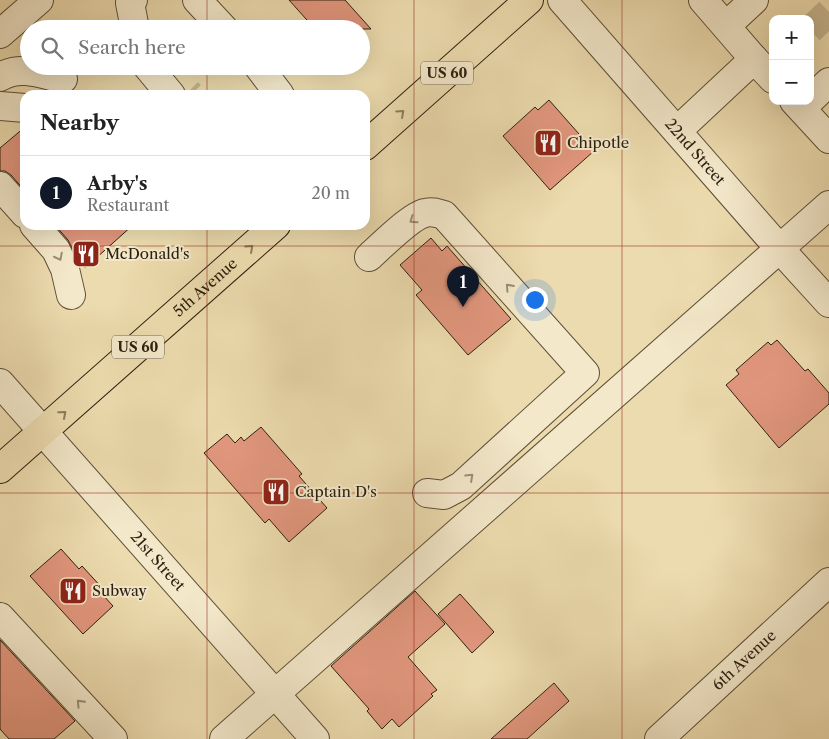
<!DOCTYPE html>
<meta charset="utf-8">
<style>
body{margin:0;font-family:"Libre Caslon Text",serif;background:#f6f6f6;color:#222}
.controls{position:absolute;right:15px;top:15px;display:grid;overflow:hidden;border-radius:10px;box-shadow:0 5px 20px #0002}
.controls button{width:45px;height:45px;display:grid;place-items:center;padding:0;border:0;border-bottom:1px solid #e0e0e0;background:#fff;color:#222;font:25px sans-serif}
.you{position:absolute;left:534px;top:299px;width:18px;height:18px;margin:-12px;border:4px solid #fff;border-radius:50%;background:#1a73e8;box-shadow:0 0 0 8px #1a73e833}
.badge{display:grid;place-items:center;width:32px;height:32px;border-radius:50%;background:#111827;color:#fff;font-size:16px;font-weight:700}
.pin{position:absolute;translate:-50% -41px;filter:drop-shadow(0 1px 2px #0008)}
.pin::after{content:'';position:absolute;top:26px;width:18px;height:15px;background:inherit;clip-path:polygon(0 0,100% 0,50% 100%)}
.list{margin:0;padding:0;list-style:none}
h2{display:flex;justify-content:space-between;align-items:center;height:65px;margin:0;padding:0 20px;font-size:21px}
h2 small{font-size:16px;font-weight:400;color:#767676}
.list li{display:grid;grid-template-columns:32px 1fr auto;gap:15px;align-items:center;box-sizing:border-box;height:75px;padding:0 20px;border-top:1px solid #e0e0e0}
.list b{display:block;font-size:19px;white-space:nowrap}
.list p{margin:0;font-size:16px;white-space:nowrap;color:#767676}
.list em{font-size:16px;font-style:normal;color:#767676}
.icon{flex:none;width:28px;height:28px;fill:none;stroke:currentColor;stroke-width:2;stroke-linecap:round;stroke-linejoin:round}
.map{position:relative;flex:none;width:829px;height:739px;overflow:hidden}
.search{position:absolute;background:#fff;box-shadow:0 5px 20px #0002;left:20px;top:20px;width:350px;height:55px;display:flex;align-items:center;gap:12px;box-sizing:border-box;padding:0 18px;border-radius:28px;color:#767676;font-size:19px}
.panel{position:absolute;background:#fff;box-shadow:0 5px 20px #0002;left:20px;top:90px;width:350px;height:140px;border-radius:15px}
.map>svg:first-child{display:block}
.building{fill:#e2977e;stroke:#2d2010}
.lines{fill:none;stroke-linecap:round;stroke-linejoin:round}
.minor-tunnel{stroke:#c6b68e;stroke-width:28;stroke-dasharray:28 14;stroke-linecap:butt}
.minor-casing{stroke:#5d4f38;stroke-width:30}
.major-casing{stroke:#2d2010;stroke-width:30}
.minor{stroke:#f3e8ca;stroke-width:28}
.major{stroke:#ecdbae;stroke-width:28}
.oneway{stroke:#8c7e5f}
.oneway2{stroke:#9a8e76}
.grid{fill:none;stroke:#8f2418;stroke-width:1;stroke-opacity:0.55}
.labels{text-anchor:middle;stroke-width:4;stroke-linejoin:round;paint-order:stroke}
.shield{fill:#f3e8ca;stroke:#685c48;stroke-width:1}
.shield-label{font-size:14px;font-weight:bold;fill:#2d2010}
.poi-label{font-size:15px;fill:#2d2010;stroke:#f3e8ca;text-anchor:start}
.street-label{font-size:15px;fill:#2d2010;stroke:#f3e8ca}
</style>
<div class="map">
<svg width="829" height="739" viewBox="0 0 829 739">
<rect width="100%" height="100%" fill="#ecdbae"/>
<filter id="stains"><feTurbulence type="fractalNoise" baseFrequency=".004" numOctaves="4"/><feColorMatrix values="0 0 0 0 .2 0 0 0 0 .09 0 0 0 0 .02 0 0 0 .5 -.17"/></filter>
<radialGradient id="worn" r=".72"><stop offset=".6" stop-color="#630" stop-opacity="0"/><stop offset="1" stop-color="#630" stop-opacity=".3"/></radialGradient>
<g class="building">
<polygon points="289,0 345,0 371,29 315,29"/>
<polygon points="549,100 594,151 550,190 503,136 535,107 538,110"/>
<polygon points="25,127 25,191 11,175 5,171 0,171 0,148"/>
<polygon points="55,225 133,225 85,268 78,260 68,240"/>
<polygon points="431,238 442,251 447,246 511,319 468,355 416,295 422,290 400,265"/>
<polygon points="777,340 805,371 808,369 829,393 829,404 779,448 726,385 739,374 736,370 768,342 771,345"/>
<polygon points="261,427 302,474 299,476 327,508 289,542 269,519 265,523 204,453 227,434 235,443 241,437 244,441"/>
<polygon points="61,549 79,569 82,566 104,590 101,593 113,606 83,634 30,576"/>
<polygon points="415,591 445,624 408,657 437,690 431,694 433,696 399,727 392,719 382,729 367,711 369,709 331,666"/>
<polygon points="460,594 494,632 472,653 438,614"/>
<polygon points="0,640 75,721 54,739 9,739 0,729"/>
<polygon points="554,683 569,701 527,739 491,739"/>
</g>
<g class="lines">
<g class="minor-tunnel">
<polyline points="810,30 829,12"/>
<polyline points="188,92 191,95"/>
</g>
<defs>
<g id="minor">
<polyline points="133,0 130,3 135,29"/>
<polyline points="197,0 224,29"/>
<path id="s1" d="M 562,0 L 779,248 L 829,303"/>
<polyline points="703,0 754,59"/>
<polyline points="726,26 754,0"/>
<polyline points="0,34 39,0"/>
<polyline points="147,66 171,95"/>
<polyline points="258,66 280,95"/>
<path d="M 0,77 C 20,65 41,74 63,79"/>
<polyline points="810,100 829,82"/>
<polyline points="794,101 829,139"/>
<polyline points="0,106 25,108"/>
<polyline points="677,131 754,59 773,79"/>
<polyline points="0,186 25,214"/>
<polyline points="34,225 56,250 65,269 71,295"/>
<path d="M 369,257 C 380,247 411,216 425,213 C 431,211 437,213 444,215 L 585,373 L 461,486 L 444,495 L 427,493"/>
<path id="s2" d="M 0,383 L 315,739"/>
<polyline points="0,617 113,739"/>
<polyline points="224,739 829,205"/>
<path id="s3" d="M 659,739 L 829,582"/>
</g>
<g id="major">
<polyline points="365,146 529,0"/>
<path id="s4" d="M 0,469 L 276,225"/>
</g>
</defs>
<use href="#minor" class="minor-casing"/>
<use href="#major" class="major-casing"/>
<use href="#minor" class="minor"/>
<use href="#major" class="major"/>
</g>
<defs><path id="oneway-chevron" d="M-2-3.5L2.5 0L-2 3.5" fill="none" stroke-width="1.6" stroke-linecap="round" stroke-linejoin="round" transform="scale(1.25)"/></defs>
<g class="oneway">
<use href="#oneway-chevron" transform="translate(401 113) rotate(-42)"/>
<use href="#oneway-chevron" transform="translate(250 248) rotate(-42)"/>
<use href="#oneway-chevron" transform="translate(63 414) rotate(-41)"/>
</g>
<g class="oneway2">
<use href="#oneway-chevron" transform="translate(413 220) rotate(145)"/>
<use href="#oneway-chevron" transform="translate(59 257) rotate(63)"/>
<use href="#oneway-chevron" transform="translate(509 287) rotate(-132)"/>
<use href="#oneway-chevron" transform="translate(470 477) rotate(-43)"/>
<use href="#oneway-chevron" transform="translate(80 703) rotate(-133)"/>
</g>
<path class="grid" d="M 207,0 L 207,29M 414,0 L 414,739M 622,0 L 622,739M 207,66 L 207,95M 207,225 L 207,739M 0,246 L 829,246M 0,493 L 829,493"/>
<defs>
<symbol id="restaurant-square" viewBox="-11 -11 22 22"><rect x="-9" y="-9" width="18" height="18" rx="4" fill="#8f2418" stroke="#f3e8ca"/><path d="M-5-6h1v4h1v-4h1v4h1v-4h1v5L-1.5 .5V6h-2V.5L-5-1ZM5-6V6H3V1.5H1.5Q1.5-4 5-6Z" fill="#fff"/></symbol>
</defs>
<g fill-rule="evenodd">
<use href="#restaurant-square" x="532" y="127" width="32" height="32"/>
<use href="#restaurant-square" x="70" y="238" width="32" height="32"/>
<use href="#restaurant-square" x="260" y="476" width="32" height="32"/>
<use href="#restaurant-square" x="57" y="575" width="32" height="32"/>
</g>
<g class="labels">
<g class="shield">
<rect x="421" y="61.5" width="52" height="23" rx="4"/>
<rect x="112" y="335.5" width="52" height="23" rx="4"/>
</g>
<g class="shield-label">
<text x="447" y="78">US 60</text>
<text x="138" y="352">US 60</text>
</g>
<g class="poi-label">
<text x="567" y="148">Chipotle</text>
<text x="105" y="259">McDonald's</text>
<text x="295" y="497">Captain D's</text>
<text x="92" y="596">Subway</text>
</g>
<g class="street-label">
<text dy="5" stroke="none"><textPath href="#s1" startOffset="202">22nd Street</textPath></text>
<text dy="5" stroke="none"><textPath href="#s4" startOffset="274">5th Avenue</textPath></text>
<text dy="5" stroke="none"><textPath href="#s2" startOffset="238">21st Street</textPath></text>
<text dy="5" stroke="none"><textPath href="#s3" startOffset="116">6th Avenue</textPath></text>
</g>
</g>
<rect width="100%" height="100%" filter="url(#stains)"/>
<rect width="100%" height="100%" fill="url(#worn)"/>
</svg>
<div class="controls">
<button>+</button>
<button>−</button>
</div>
<div class="you"></div>
<div class="pin badge" style="left:463px;top:307px">1</div>
<div class="search"><svg class="icon" aria-label="search" viewBox="0 0 24 24"><circle cx="10" cy="10" r="6"/><path d="M15 15l6 6"/></svg>Search here</div>
<section class="panel">
<h2>Nearby<small></small></h2>
<ul class="list">
<li><span class="badge">1</span><div><b>Arby's</b><p>Restaurant</p></div><em>20 m</em></li>
</ul>
</section>
</div>
